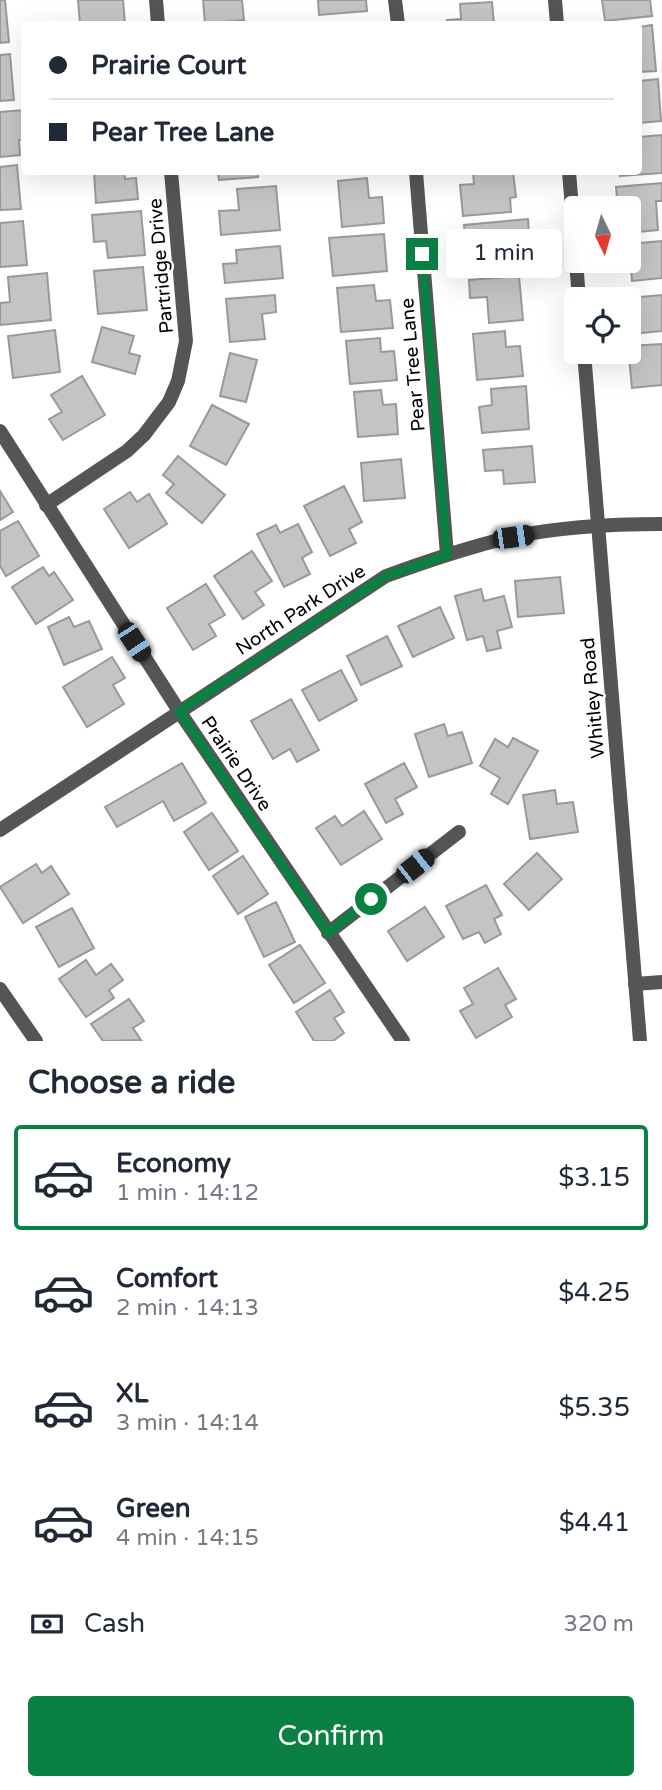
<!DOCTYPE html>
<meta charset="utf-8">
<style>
body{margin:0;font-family:"Varela Round",sans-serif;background:#f6f6f7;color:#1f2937;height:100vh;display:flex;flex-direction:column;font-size:26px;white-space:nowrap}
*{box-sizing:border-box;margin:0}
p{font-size:23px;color:#747a83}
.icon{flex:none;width:38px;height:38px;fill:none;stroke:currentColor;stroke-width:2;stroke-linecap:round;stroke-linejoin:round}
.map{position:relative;height:1041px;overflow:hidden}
.details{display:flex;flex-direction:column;background:#fff;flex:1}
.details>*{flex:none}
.top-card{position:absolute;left:21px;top:21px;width:621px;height:154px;border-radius:7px;box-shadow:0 7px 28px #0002;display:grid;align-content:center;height:154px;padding:0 28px;background:#fff}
.needle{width:46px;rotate:175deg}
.buttons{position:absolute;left:564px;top:196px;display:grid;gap:14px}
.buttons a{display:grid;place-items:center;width:77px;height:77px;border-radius:7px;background:#fff;box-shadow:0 7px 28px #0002;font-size:35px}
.end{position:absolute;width:32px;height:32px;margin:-16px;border:9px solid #0b8043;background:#fff;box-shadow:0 0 0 4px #fff}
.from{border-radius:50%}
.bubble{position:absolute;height:49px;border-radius:7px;background:#fff;box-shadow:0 7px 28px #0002;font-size:23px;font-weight:600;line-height:49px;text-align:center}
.car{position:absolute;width:21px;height:42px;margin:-21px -10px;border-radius:9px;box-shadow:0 0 5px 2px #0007;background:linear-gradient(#222 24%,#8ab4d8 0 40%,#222 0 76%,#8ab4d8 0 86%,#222 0)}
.top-card b{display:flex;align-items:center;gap:24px;height:66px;font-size:26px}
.top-card b+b{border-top:2px solid #e0e1e3}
.top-card i{width:18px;height:18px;background:#1f2937}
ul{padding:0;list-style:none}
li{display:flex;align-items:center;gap:21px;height:105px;margin:0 14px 10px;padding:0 14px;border:4px solid transparent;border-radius:7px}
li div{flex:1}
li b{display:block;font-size:26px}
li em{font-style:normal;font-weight:600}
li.current{border-color:#0b8043}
li>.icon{width:63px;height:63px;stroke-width:1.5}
h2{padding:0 28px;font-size:32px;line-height:84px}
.pay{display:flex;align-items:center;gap:18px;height:77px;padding:0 28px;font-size:26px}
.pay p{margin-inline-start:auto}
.cta{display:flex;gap:14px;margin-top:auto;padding:14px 28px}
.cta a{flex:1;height:80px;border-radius:7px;background:#0b8043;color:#fff;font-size:28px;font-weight:600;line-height:80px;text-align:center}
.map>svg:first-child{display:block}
</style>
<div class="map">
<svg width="662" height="1041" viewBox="0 0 662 1041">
<rect width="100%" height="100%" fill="#fff"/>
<g fill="#c4c4c4" stroke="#999" stroke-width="2">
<polygon points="0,0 5,0 9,42 0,43"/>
<polygon points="78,0 123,0 125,24 80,24"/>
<polygon points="203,0 242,0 244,20 205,24"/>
<polygon points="318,0 366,0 367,11 319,15"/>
<polygon points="602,0 650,0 652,16 605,21"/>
<polygon points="492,2 494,24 447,24 447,20 461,19 460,4"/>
<polygon points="652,25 656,71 639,72 639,27"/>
<polygon points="10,54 14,100 0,101 0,55"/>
<polygon points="658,79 661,121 639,123 639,81"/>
<polygon points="24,110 24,139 19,140 20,155 0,157 0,112"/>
<polygon points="662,135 662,173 620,176 620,172 639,172 639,137"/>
<polygon points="17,165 21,209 0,210 0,167"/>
<polygon points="94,172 124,172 125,179 136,178 138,199 96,203"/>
<polygon points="218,172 258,172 258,177 219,180"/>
<polygon points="473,172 513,172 516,197 510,198 511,212 463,216 460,185 474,184"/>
<polygon points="367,178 369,198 382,197 384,223 342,227 338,181"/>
<polygon points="662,183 662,201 656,201 658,230 628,233 628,208 618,208 616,187"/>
<polygon points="276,186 280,230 221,235 219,211 239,210 237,189"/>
<polygon points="141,211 145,255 108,258 106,241 94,242 92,215"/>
<polygon points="528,219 530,250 516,251 517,265 484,268 482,252 466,254 464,225"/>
<polygon points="23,221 27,265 0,267 0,223"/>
<polygon points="384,234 387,271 333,276 329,238"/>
<polygon points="662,241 662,278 632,281 629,244"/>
<polygon points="280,246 283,278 225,283 223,264 237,263 236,250"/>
<polygon points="143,267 147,310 98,314 94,271"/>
<polygon points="47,273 51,320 0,325 0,303 10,302 8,277"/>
<polygon points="519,276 523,320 489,323 487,297 470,298 469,280"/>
<polygon points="374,285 376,301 390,300 393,328 341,332 337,288"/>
<polygon points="275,295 276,312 262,314 265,339 230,342 226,299"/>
<polygon points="662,295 662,331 632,334 629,298"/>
<polygon points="102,327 134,336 129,353 140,356 135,374 92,362"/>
<polygon points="55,330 60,372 13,378 8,336"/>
<polygon points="505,331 506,347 520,346 523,376 477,380 473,334"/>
<polygon points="380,338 381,352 394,351 397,380 350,384 346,341"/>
<polygon points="662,344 662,385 632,388 628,346"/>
<polygon points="230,353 257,360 246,402 220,396"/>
<polygon points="82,376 105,415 63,440 49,419 62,412 51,395"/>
<polygon points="526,386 529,429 482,433 479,407 492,405 491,389"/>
<polygon points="381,390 383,405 396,404 398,434 358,437 354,392"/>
<polygon points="212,405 249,424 226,465 190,446"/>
<polygon points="532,446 535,482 504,484 503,470 485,471 483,450"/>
<polygon points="178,456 225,495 202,523 166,493 174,484 163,475"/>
<polygon points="401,459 405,498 364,501 361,463"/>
<polygon points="344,486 362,522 349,529 356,543 330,556 304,506"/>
<polygon points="0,491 13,512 0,520"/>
<polygon points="130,492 137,502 149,494 167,524 129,548 104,509"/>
<polygon points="18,521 39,556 6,576 0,566 0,531"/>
<polygon points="298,524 312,552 302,558 310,574 284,587 257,534 276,525 280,533"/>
<polygon points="252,551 272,581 255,592 264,605 243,619 214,576"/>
<polygon points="43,567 49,576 54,572 73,600 36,624 12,587"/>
<polygon points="560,577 564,613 518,617 515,581"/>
<polygon points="206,584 225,615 209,624 216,636 193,650 167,608"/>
<polygon points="481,589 484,601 504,596 512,627 497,631 501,648 487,651 483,636 467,640 455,596"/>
<polygon points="440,607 454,638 413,657 398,626"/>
<polygon points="69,617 74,627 89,621 102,649 64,665 48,627"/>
<polygon points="387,636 402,666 361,685 347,656"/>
<polygon points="112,657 125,678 113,685 124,704 87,727 63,687"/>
<polygon points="341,670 357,700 319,721 302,690"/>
<polygon points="291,699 319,750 297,762 290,749 273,759 251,721"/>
<polygon points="444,724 448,736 462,732 472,763 429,777 415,734"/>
<polygon points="513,738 538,751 508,804 491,794 500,778 480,766 495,739 508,747"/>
<polygon points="182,763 206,803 174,821 163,801 117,827 105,807"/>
<polygon points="404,763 417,787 395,799 403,814 386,823 365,784"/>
<polygon points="555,790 557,804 573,802 578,832 530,839 523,795"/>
<polygon points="364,811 382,839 341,865 316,828 335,816 342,826"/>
<polygon points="212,813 238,851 209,870 184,832"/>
<polygon points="537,853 562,879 529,910 504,884"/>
<polygon points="243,856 268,894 238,914 213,876"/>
<polygon points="36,864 42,873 51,866 69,894 23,923 0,887"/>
<polygon points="486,885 502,915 494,919 501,934 485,943 479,932 463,939 446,906"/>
<polygon points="276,902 295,942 264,957 245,917"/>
<polygon points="425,907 444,937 407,961 388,931"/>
<polygon points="72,908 94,948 59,967 36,927"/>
<polygon points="300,945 325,983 294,1003 269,965"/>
<polygon points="86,960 96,975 111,964 123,980 109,990 114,998 86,1017 59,979"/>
<polygon points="498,968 516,999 505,1005 512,1017 476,1038 460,1011 473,1004 464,988"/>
<polygon points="330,990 344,1012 334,1018 344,1033 333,1041 314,1041 296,1012"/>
<polygon points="129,999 144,1021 133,1028 141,1040 103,1041 91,1024"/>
</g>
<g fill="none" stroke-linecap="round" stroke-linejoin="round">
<g stroke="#555" stroke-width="14">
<polyline points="156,0 158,24"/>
<polyline points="395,0 398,24"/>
<polyline points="416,172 447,555"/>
<polyline points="0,431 179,711 403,1041"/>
<polyline points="46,505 127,451 144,435 169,402 178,381 186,341 171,172"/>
<polyline points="328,933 459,832"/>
<polyline points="635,984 662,982"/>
<polyline points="0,989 36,1041"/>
</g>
<g stroke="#555" stroke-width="14">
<polyline points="555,0 557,24"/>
<polyline points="569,172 576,256"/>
<polyline points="576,261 579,299"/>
<polyline points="584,352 640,1041"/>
<path d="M 0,830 L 386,576 C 427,561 468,547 511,537 C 559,527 613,524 662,524"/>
</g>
</g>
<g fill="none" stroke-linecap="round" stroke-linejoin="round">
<polyline stroke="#0b8043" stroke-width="9" points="371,899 328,933 179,711 386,576 447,555 422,254"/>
</g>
<g text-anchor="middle" stroke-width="5" stroke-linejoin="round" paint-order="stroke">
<g font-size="19" fill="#000" stroke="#fff">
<text transform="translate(160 266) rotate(-95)" y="7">Partridge Drive</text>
<text transform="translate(412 365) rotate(-95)" y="7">Pear Tree Lane</text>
<text transform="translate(300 609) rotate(-33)" y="7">North Park Drive</text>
<text transform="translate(592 698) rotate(-95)" y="7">Whitley Road</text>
<text transform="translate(237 763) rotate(56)" y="7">Prairie Drive</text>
</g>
</g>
</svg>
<div class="buttons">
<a><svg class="needle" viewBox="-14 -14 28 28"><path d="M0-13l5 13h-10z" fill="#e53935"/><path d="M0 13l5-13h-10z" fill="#747a83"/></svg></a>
<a><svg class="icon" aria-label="locate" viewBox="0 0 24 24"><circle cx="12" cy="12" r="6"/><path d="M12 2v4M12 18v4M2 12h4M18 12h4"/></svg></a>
</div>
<i class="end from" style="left:371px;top:899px"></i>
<i class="end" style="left:422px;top:254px"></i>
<div class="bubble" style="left:446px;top:229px;width:116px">1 min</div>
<i class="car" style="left:513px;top:537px;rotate:82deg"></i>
<i class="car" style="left:134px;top:642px;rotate:147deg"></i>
<i class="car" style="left:415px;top:866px;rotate:52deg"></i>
<div class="top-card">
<b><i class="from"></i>Prairie Court</b>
<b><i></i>Pear Tree Lane</b>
</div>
</div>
<section class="details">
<h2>Choose a ride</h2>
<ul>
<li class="current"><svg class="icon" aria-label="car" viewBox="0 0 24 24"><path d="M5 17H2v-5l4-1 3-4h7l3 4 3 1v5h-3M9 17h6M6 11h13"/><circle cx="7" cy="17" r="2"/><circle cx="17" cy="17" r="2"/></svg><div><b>Economy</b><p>1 min · 14:12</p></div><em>$3.15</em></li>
<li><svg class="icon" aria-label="car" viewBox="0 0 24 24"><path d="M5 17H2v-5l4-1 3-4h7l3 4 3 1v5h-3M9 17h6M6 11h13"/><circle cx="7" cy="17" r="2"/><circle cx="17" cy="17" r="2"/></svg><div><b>Comfort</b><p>2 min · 14:13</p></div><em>$4.25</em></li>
<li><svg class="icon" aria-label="car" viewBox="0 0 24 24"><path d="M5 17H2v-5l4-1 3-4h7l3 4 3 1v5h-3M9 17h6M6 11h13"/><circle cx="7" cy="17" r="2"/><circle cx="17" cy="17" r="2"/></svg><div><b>XL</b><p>3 min · 14:14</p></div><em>$5.35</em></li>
<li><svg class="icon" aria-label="car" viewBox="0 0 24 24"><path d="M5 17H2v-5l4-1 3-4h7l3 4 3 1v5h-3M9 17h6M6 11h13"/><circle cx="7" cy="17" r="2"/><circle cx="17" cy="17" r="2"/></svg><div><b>Green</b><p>4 min · 14:15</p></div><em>$4.41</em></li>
</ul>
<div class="pay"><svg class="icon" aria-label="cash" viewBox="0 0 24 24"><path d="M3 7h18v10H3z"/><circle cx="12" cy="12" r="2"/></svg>Cash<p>320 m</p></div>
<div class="cta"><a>Confirm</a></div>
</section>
